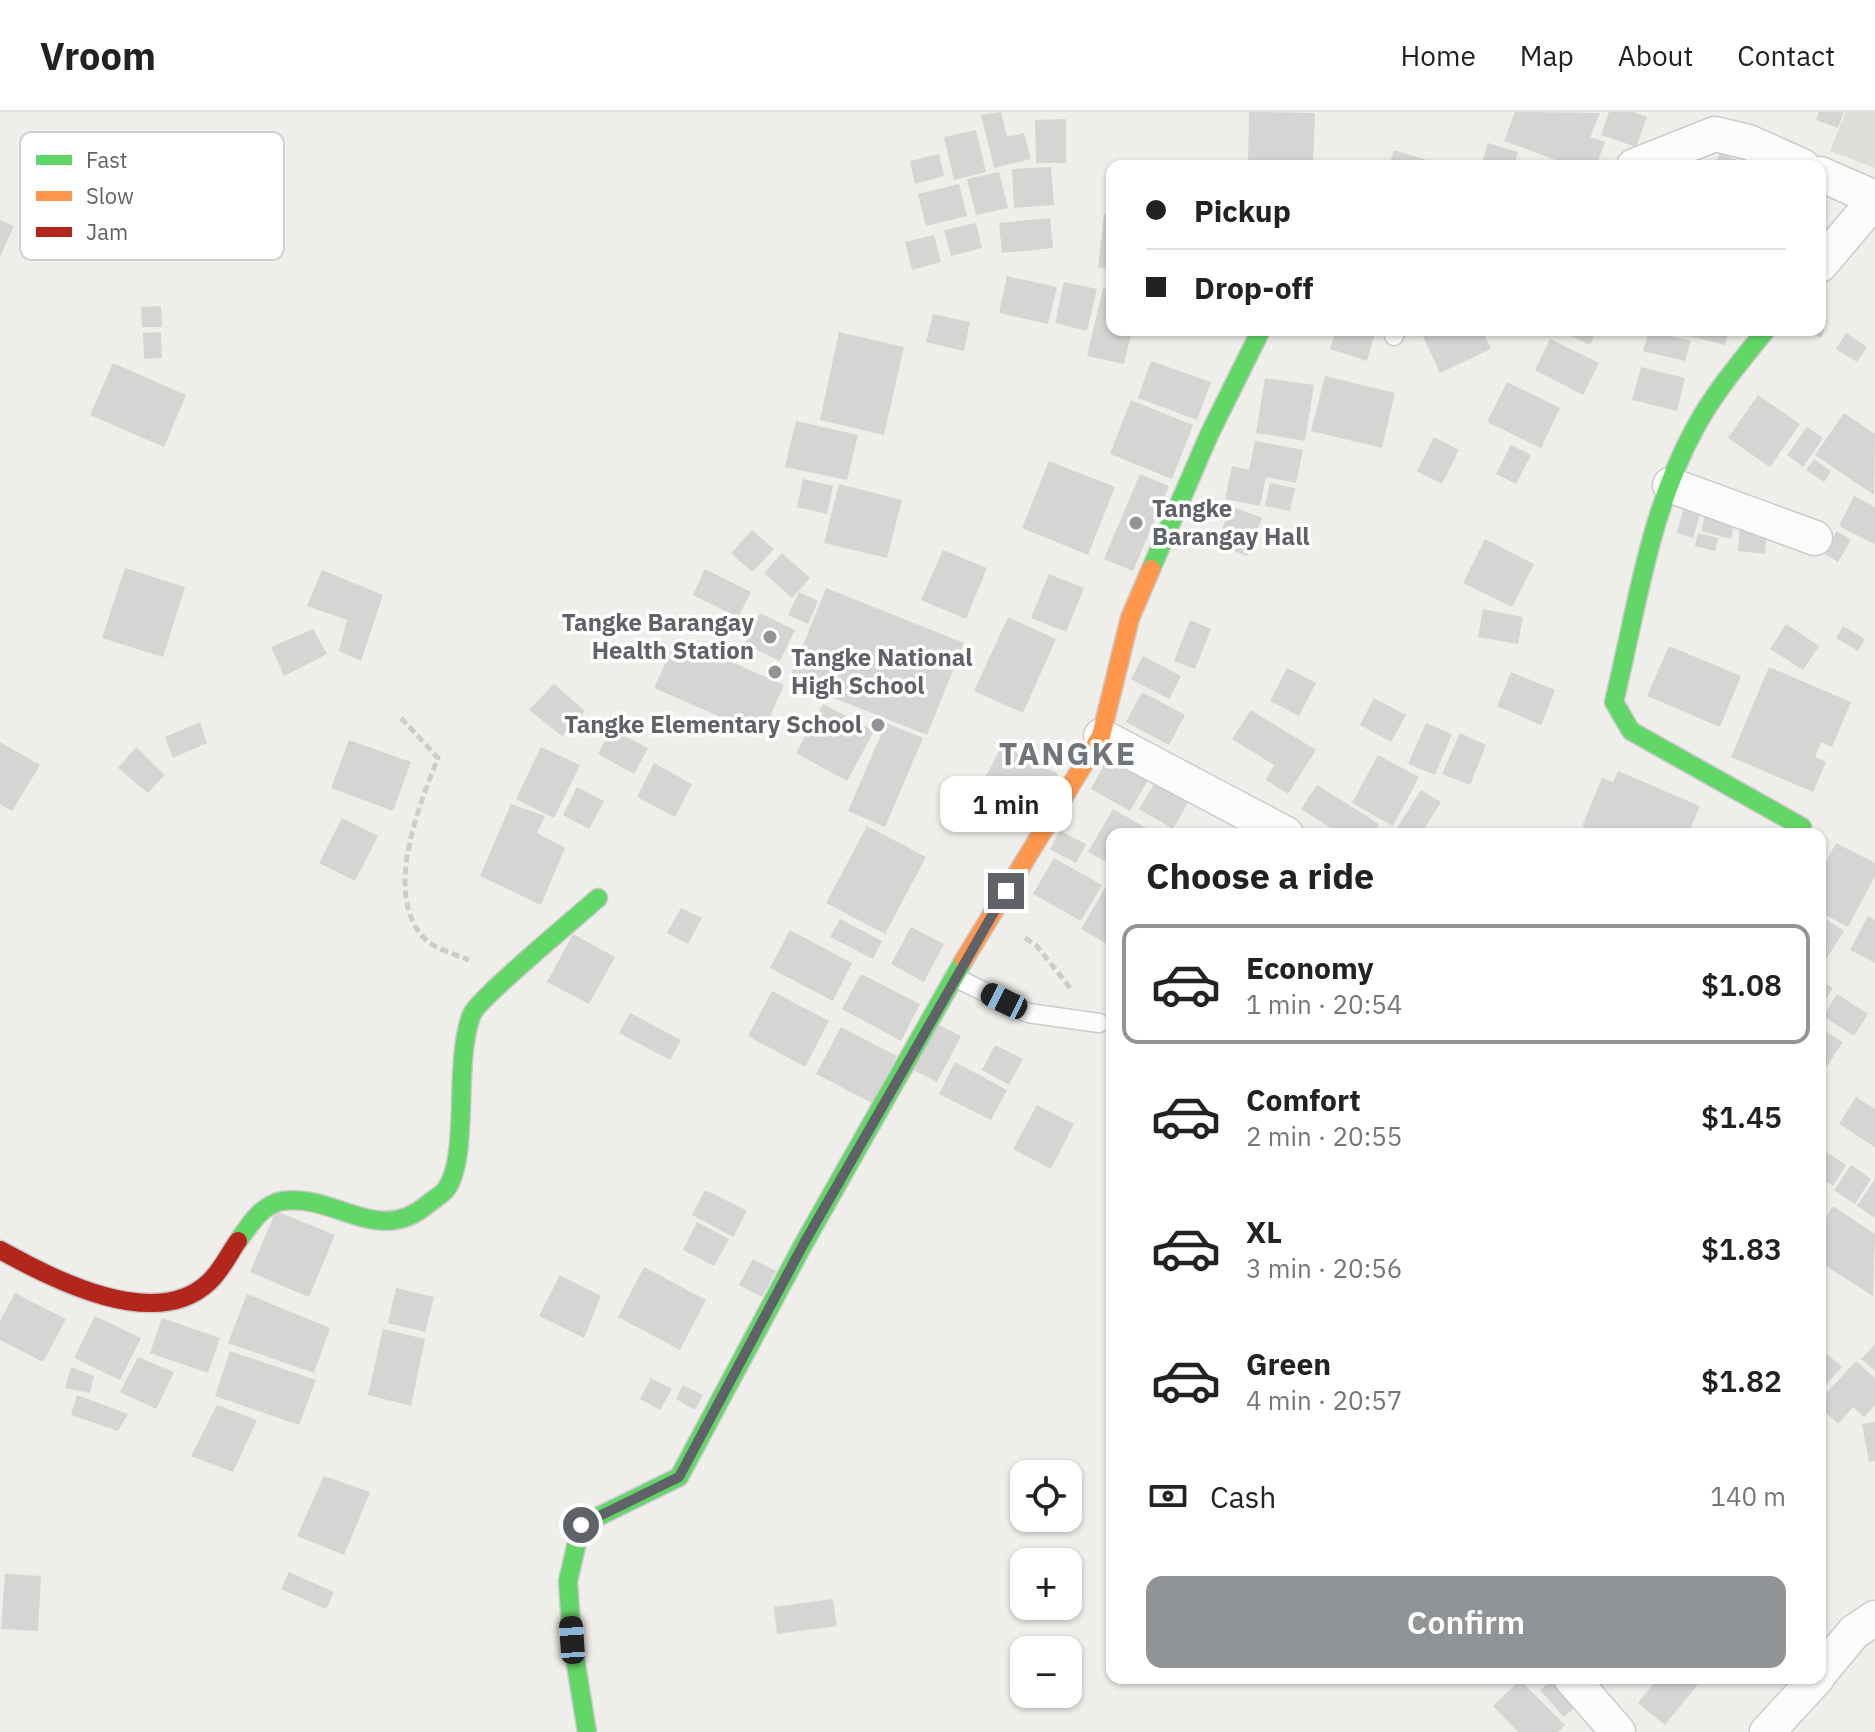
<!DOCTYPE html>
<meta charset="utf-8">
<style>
body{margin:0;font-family:"IBM Plex Sans",sans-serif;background:#f6f6f6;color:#222;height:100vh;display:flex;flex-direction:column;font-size:30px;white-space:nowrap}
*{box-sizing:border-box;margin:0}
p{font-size:26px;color:#767676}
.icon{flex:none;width:44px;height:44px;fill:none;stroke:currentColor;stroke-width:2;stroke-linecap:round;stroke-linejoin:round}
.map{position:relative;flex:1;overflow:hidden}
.side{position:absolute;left:1106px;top:716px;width:720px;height:856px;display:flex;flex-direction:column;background:#fff;border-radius:16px;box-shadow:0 2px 6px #0004}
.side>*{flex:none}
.guide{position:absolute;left:1106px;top:48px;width:720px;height:176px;border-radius:16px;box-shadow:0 2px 6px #0004;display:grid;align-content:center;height:176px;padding:0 40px;background:#fff}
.buttons{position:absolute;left:1010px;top:1348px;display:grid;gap:16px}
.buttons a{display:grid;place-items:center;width:72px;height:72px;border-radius:16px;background:#fff;box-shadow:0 2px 6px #0004;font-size:40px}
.end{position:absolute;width:36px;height:36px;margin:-18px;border:10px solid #5f6368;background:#fff;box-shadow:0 0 0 4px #fff}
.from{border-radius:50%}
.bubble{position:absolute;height:56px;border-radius:16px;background:#fff;box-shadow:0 2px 6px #0004;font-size:26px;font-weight:600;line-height:56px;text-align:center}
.car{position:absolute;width:24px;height:48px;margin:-24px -12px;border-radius:10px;box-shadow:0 0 6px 2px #0007;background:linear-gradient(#222 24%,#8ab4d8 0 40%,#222 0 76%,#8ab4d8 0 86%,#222 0)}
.guide b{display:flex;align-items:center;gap:28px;height:76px;font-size:30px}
.guide b+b{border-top:2px solid #e0e0e0}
.guide i{width:20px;height:20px;background:#222}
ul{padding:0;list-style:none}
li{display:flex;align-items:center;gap:24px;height:120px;margin:0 16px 12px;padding:0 24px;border:4px solid transparent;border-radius:16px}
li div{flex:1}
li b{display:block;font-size:30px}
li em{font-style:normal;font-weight:600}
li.on{border-color:#919496}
li>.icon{width:72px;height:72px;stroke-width:1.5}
h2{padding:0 40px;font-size:36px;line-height:96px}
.pay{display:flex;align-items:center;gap:20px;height:88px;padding:0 40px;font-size:30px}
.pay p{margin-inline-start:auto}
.button{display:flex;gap:16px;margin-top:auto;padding:16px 40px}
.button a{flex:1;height:92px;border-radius:16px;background:#919496;color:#fff;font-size:32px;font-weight:600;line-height:92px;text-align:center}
header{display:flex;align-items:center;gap:48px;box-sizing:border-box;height:112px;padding:0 40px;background:#fff;border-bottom:2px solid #e0e0e0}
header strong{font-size:38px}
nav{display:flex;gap:44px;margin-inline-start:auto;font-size:28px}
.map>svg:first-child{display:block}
</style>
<header>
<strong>Vroom</strong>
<nav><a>Home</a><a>Map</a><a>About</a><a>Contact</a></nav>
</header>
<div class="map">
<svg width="1875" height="1620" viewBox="0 0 1875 1620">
<rect width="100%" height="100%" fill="#efeeea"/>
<polygon fill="#dfddda" points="1846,0 1875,0 1875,56 1830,39"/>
<g fill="#d6d5d3">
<polygon points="1001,0 1007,25 1024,21 1031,47 994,56 981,3"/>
<polygon points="1249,0 1315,1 1313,54 1248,54"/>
<polygon points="1515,0 1600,1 1590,25 1605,30 1596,54 1572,54 1504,29"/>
<polygon points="1609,0 1633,0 1647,5 1636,35 1601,23"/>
<polygon points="1819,0 1844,0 1838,16 1816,8"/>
<polygon points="1066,7 1066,51 1036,51 1035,8"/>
<polygon points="976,18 986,60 954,68 944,25"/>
<polygon points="1488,31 1518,40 1514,54 1481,54"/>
<polygon points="1394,38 1427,48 1425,54 1389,54"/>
<polygon points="1720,41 1750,54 1714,54"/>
<polygon points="939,42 944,64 915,72 910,49"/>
<polygon points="1051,55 1054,93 1014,96 1012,57"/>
<polygon points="999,60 1008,96 976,103 967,67"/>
<polygon points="959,72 967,104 926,114 918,82"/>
<polygon points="1104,102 1112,103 1112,157 1098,156"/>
<polygon points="1050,106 1053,136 1002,141 999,111"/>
<polygon points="0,108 14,114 0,145"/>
<polygon points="976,111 982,136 951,144 944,118"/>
<polygon points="934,123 941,150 912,158 905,130"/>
<polygon points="1007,164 1057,175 1048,212 999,201"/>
<polygon points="1064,170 1097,177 1087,219 1055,211"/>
<polygon points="1103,176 1112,179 1112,218 1132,218 1124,252 1087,244"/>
<polygon points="161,194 162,215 142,215 141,195"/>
<polygon points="933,202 970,210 964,239 926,230"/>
<polygon points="1820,204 1828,208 1821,226 1802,218 1820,218"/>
<polygon points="1336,218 1376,218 1367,249 1330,237"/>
<polygon points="1425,218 1482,218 1491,237 1440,261 1421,220"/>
<polygon points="1559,218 1597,218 1590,233"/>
<polygon points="1687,218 1729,218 1725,233 1686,223"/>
<polygon points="1649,219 1691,229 1685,249 1643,239"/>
<polygon points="161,220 162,246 144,247 143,221"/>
<polygon points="839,220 904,235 884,323 820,308"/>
<polygon points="1846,221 1867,235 1857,250 1836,237"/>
<polygon points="1550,227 1599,251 1583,283 1535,258"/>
<polygon points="1151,249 1211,270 1197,308 1138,286"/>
<polygon points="113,251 186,283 164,335 90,303"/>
<polygon points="1641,255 1685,266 1677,299 1632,288"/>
<polygon points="1325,264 1395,281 1382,336 1311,319"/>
<polygon points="1265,266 1314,273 1305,329 1256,321"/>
<polygon points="1507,270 1560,296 1541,336 1487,310"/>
<polygon points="1758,283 1800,312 1770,355 1728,326"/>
<polygon points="1131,288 1193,313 1172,367 1110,342"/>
<polygon points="1844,301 1875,322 1874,383 1815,343"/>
<polygon points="796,309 858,323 847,368 785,355"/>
<polygon points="1807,315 1823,326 1803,355 1787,343"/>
<polygon points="1434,325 1459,338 1442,372 1417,359"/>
<polygon points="1255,329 1303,338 1296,371 1266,365 1260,394 1225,387 1232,354 1249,358"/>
<polygon points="1511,333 1531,343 1516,372 1496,362"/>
<polygon points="1814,347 1831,359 1824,370 1806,358"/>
<polygon points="1049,349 1115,375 1088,443 1022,416"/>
<polygon points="1140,362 1169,374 1133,459 1104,447"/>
<polygon points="803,367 833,374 827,402 797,395"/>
<polygon points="1270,371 1295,376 1290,399 1265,394"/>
<polygon points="839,372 902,388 887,446 824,431"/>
<polygon points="1854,384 1875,395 1875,432 1839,414"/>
<polygon points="1231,394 1262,406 1247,444 1216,432"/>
<polygon points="1684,394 1701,399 1693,426 1677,421"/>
<polygon points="1705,404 1734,412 1731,427 1701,419"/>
<polygon points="1740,414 1767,417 1765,442 1738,439"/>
<polygon points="752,418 774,437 752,460 731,441"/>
<polygon points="1837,419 1851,428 1838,450 1823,441"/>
<polygon points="1698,421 1718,426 1715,439 1695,434"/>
<polygon points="1485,427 1534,452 1512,495 1463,471"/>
<polygon points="943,438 987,456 966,507 921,488"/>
<polygon points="782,441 810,466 792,486 764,461"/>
<polygon points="125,456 185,475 163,545 102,526"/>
<polygon points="705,457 751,480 738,505 693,483"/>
<polygon points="322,458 383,483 361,549 339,539 347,508 307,494"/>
<polygon points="1049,462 1084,476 1066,520 1031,506"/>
<polygon points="826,476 964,531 927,623 789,568"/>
<polygon points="799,480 818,489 808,512 788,503"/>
<polygon points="1483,497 1523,505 1518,532 1478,525"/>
<polygon points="760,501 795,518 780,549 745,532"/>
<polygon points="1008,505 1056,527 1023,601 974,579"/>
<polygon points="1190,508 1211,517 1195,557 1174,549"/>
<polygon points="1786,512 1819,534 1803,558 1770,537"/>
<polygon points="1843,514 1865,527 1858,539 1836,526"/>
<polygon points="313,517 327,542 284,564 271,535"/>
<polygon points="677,526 784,573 762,623 654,576"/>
<polygon points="1669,534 1741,564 1720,615 1647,584"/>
<polygon points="1143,544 1181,564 1169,587 1131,567"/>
<polygon points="1769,555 1851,590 1832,635 1821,630 1815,645 1826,650 1813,680 1731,645"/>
<polygon points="1287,556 1316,571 1299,604 1270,589"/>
<polygon points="1511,560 1555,578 1541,613 1497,594"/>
<polygon points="554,572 585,599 562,624 529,598"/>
<polygon points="1142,580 1185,603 1169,633 1126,610"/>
<polygon points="1374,586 1406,603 1391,630 1360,613"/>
<polygon points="823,592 874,619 847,669 796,641"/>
<polygon points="1251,598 1316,638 1288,682 1266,668 1274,653 1232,627"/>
<polygon points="200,610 207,631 173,646 165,625"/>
<polygon points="886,611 923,626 885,715 848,699"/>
<polygon points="1426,611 1452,622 1435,663 1408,652"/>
<polygon points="611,617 648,636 634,662 598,642"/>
<polygon points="1460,621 1486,633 1470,673 1442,662"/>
<polygon points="349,628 411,650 393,699 331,676"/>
<polygon points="0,630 40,653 12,699 0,692"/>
<polygon points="1002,633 1058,662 1039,698 984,668"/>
<polygon points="136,635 165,663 148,681 118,656"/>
<polygon points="541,635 580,653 554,706 516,687"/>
<polygon points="1112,638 1152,661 1130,699 1091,677"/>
<polygon points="1378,643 1419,665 1393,714 1352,691"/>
<polygon points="654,651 692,672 675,705 637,685"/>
<polygon points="1618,659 1700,694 1688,722 1600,722 1582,714 1602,666 1613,670"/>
<polygon points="1160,662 1193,682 1173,717 1139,697"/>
<polygon points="1317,673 1379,712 1373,722 1340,722 1301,697"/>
<polygon points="577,675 604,689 589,717 563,703"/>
<polygon points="1421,678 1441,690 1421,722 1393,722"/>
<polygon points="511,692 545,704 537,721 565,736 541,793 480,764"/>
<polygon points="1113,697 1157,722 1112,722 1112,753 1088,740"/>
<polygon points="342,706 378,724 355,769 319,751"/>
<polygon points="867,714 926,745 885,822 826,791"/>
<polygon points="1060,719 1086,732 1076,751 1050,737"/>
<polygon points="1836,731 1875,751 1875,764 1848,815 1820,800 1820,761"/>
<polygon points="1054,746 1102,773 1081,809 1033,782"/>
<polygon points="1105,776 1112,780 1112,835 1081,817"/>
<polygon points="681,796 702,806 688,832 667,821"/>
<polygon points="1820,803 1844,819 1820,857"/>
<polygon points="1868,804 1875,808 1875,851 1850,838"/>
<polygon points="840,807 882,829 873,847 830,825"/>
<polygon points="911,815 944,832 924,870 891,852"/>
<polygon points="790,818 852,851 833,889 770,856"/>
<polygon points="573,822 615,845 589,892 547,870"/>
<polygon points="861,862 920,892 901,929 842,897"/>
<polygon points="1820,868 1833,876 1820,895"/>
<polygon points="772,879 829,909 805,955 748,924"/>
<polygon points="1837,882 1868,902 1854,924 1823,904"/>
<polygon points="630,901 681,928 670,948 619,921"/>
<polygon points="935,911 961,924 937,970 911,957"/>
<polygon points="841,915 897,944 872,991 816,962"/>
<polygon points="1823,918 1843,930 1827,954 1820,950"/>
<polygon points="995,933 1023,947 1009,973 982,958"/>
<polygon points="955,950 1007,978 991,1008 939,982"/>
<polygon points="1856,985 1875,997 1875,1035 1839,1012"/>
<polygon points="1037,993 1074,1012 1051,1057 1013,1037"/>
<polygon points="1820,1036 1846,1053 1833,1074 1820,1066"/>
<polygon points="1851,1053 1871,1067 1855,1092 1834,1078"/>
<polygon points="1875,1067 1875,1106 1857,1094"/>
<polygon points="705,1078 747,1099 733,1125 692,1103"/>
<polygon points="1833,1094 1875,1122 1873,1184 1820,1150 1820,1114"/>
<polygon points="276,1099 335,1123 309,1185 250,1160"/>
<polygon points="697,1110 729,1127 714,1154 683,1138"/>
<polygon points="753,1147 776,1159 762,1185 739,1173"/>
<polygon points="644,1155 706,1188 680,1238 618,1205"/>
<polygon points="560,1163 601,1184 584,1226 539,1204"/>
<polygon points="396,1176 434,1185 425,1220 388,1211"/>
<polygon points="15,1181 66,1207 43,1250 0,1228 0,1209"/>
<polygon points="247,1182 330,1216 314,1261 228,1231"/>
<polygon points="95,1204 141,1226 120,1268 74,1246"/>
<polygon points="162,1206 220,1226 208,1261 150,1241"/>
<polygon points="383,1217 425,1227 411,1294 368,1283"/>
<polygon points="1875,1232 1875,1259 1861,1247"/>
<polygon points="1820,1236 1842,1255 1820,1279"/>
<polygon points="230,1239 316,1268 299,1313 215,1284"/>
<polygon points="138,1245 174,1260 156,1297 120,1280"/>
<polygon points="1856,1249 1875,1266 1875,1293 1864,1305 1853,1295 1838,1312 1820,1295 1820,1288"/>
<polygon points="71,1255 94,1264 90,1281 65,1276"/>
<polygon points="651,1266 672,1277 660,1298 640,1287"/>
<polygon points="683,1273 703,1283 695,1298 676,1287"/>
<polygon points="77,1283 128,1302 118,1319 71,1303"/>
<polygon points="217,1293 257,1308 233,1360 191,1344"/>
<polygon points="1875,1310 1875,1349 1869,1350 1862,1312"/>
<polygon points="324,1364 370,1380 344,1443 297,1424"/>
<polygon points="289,1460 334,1480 326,1497 281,1477"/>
<polygon points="5,1462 41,1464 38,1519 1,1517"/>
<polygon points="833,1487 837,1514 777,1522 774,1495"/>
<polygon points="1554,1566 1567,1566 1585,1586 1564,1605 1540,1578"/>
<polygon points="1658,1566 1703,1566 1665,1613 1638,1591"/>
<polygon points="1520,1568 1565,1613 1558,1620 1518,1620 1493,1594"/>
</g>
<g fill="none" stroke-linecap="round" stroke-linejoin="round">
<defs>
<g id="lane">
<polyline points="1394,224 1396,218"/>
<polyline points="954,865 1028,901 1099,911"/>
</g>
<g id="street">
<polyline points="1634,54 1715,22 1748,30 1802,54"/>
<polyline points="1820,62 1875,86"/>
<polyline points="1820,153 1875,88"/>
<polyline points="1670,373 1815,426"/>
<polyline points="1101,624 1286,722"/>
<polyline points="1820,1561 1854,1520 1875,1506"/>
<polyline points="1571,1566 1618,1620"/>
<polyline points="1767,1620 1817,1566"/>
</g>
<g id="fast">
<path d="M 1766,218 C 1740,250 1713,282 1694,318 C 1649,401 1636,500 1614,590 L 1631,619 L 1802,715"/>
<polyline points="1151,457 1209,323 1261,218"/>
<path d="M 238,1129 C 250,1113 261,1093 282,1089 C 335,1081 378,1135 428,1092 C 433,1088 443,1082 447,1076 C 470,1041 453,949 472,902 C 479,886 578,804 598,786"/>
<polyline points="587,1620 572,1528 568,1469 581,1413 679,1365 803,1133 964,848"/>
</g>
<polyline id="slow" points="964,848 1101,624 1130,506 1151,457"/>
<path id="jam" d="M 0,1138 C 53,1167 155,1221 209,1170 C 221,1159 229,1142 238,1129"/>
</defs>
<use href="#lane" stroke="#cbcccc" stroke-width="21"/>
<use href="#street" stroke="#cbcccc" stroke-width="37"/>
<use href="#fast" stroke="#cacacb" stroke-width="21"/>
<use href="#slow" stroke="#cacacb" stroke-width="21"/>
<use href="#jam" stroke="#cacacb" stroke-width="21"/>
<g stroke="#cacfcc" stroke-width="5" stroke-dasharray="8 4" stroke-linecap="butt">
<path d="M 401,606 L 438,646 C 419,694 382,783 425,827 C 435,837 457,843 469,848"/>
<polyline points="1025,826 1036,833 1071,877"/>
</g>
<use href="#lane" stroke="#fdfcfc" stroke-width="18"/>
<use href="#street" stroke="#fdfcfc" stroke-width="34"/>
<use href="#fast" stroke="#63d668" stroke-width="18"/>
<use href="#slow" stroke="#ff974d" stroke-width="18"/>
<use href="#jam" stroke="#b3261e" stroke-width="18"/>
</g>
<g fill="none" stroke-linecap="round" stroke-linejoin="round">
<polyline stroke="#5f6368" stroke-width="10" points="581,1413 679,1365 803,1133 1006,779"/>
</g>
<g fill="#919496" stroke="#fff" stroke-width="3">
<circle cx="1136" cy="411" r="8"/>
<circle cx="770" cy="525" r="8"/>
<circle cx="775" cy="560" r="8"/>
<circle cx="878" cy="613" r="8"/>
</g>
<g text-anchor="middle" stroke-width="7" stroke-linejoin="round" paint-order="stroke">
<g font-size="24" font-weight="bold" fill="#5f6368" stroke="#fff" text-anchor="start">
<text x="1152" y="405">Tangke<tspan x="1152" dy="28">Barangay Hall</tspan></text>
<text x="754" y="519" text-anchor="end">Tangke Barangay<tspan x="754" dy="28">Health Station</tspan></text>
<text x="791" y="554">Tangke National<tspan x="791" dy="28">High School</tspan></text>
<text x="862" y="621" text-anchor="end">Tangke Elementary School</text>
</g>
<g font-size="32" font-weight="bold" letter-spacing="2" fill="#70757a" stroke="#fff">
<text x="1068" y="653">TANGKE</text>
</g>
</g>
<rect x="20" y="20" width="264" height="128" rx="12" fill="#fff" stroke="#cfd0d2" stroke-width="2"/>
<rect x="36" y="43" width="36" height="10" fill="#63d668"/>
<rect x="36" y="79" width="36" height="10" fill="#ff974d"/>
<rect x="36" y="115" width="36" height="10" fill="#b3261e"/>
<g font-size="22" fill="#5f6368">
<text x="86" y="56">Fast</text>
<text x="86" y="92">Slow</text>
<text x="86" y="128">Jam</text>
</g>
</svg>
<div class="buttons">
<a><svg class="icon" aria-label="locate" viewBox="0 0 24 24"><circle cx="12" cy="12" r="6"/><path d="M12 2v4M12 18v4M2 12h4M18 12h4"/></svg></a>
<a>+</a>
<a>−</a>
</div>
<i class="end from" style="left:581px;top:1413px"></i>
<i class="end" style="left:1006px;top:779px"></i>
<div class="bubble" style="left:940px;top:664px;width:132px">1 min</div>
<i class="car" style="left:1004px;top:889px;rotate:296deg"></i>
<i class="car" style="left:572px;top:1528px;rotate:356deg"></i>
<div class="guide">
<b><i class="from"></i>Pickup</b>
<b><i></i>Drop-off</b>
</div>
<section class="side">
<h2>Choose a ride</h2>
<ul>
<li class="on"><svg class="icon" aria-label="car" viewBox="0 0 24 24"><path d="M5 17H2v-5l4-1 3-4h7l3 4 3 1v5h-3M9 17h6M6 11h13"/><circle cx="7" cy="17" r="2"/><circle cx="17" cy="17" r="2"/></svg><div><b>Economy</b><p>1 min · 20:54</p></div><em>$1.08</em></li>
<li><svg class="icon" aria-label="car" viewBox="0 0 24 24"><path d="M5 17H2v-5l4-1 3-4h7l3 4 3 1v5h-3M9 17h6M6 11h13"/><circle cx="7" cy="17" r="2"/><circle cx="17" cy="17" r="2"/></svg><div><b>Comfort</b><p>2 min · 20:55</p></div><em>$1.45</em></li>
<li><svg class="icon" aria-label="car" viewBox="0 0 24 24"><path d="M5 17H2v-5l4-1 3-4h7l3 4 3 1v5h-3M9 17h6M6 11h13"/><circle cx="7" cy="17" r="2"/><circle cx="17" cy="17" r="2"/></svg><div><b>XL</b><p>3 min · 20:56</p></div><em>$1.83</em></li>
<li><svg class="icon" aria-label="car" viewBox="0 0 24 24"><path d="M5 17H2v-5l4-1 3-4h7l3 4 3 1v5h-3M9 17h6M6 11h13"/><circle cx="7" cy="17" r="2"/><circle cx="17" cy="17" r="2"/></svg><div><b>Green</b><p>4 min · 20:57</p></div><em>$1.82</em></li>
</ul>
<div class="pay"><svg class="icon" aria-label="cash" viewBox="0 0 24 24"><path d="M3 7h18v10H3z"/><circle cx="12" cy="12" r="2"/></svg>Cash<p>140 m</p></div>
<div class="button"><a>Confirm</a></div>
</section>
</div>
